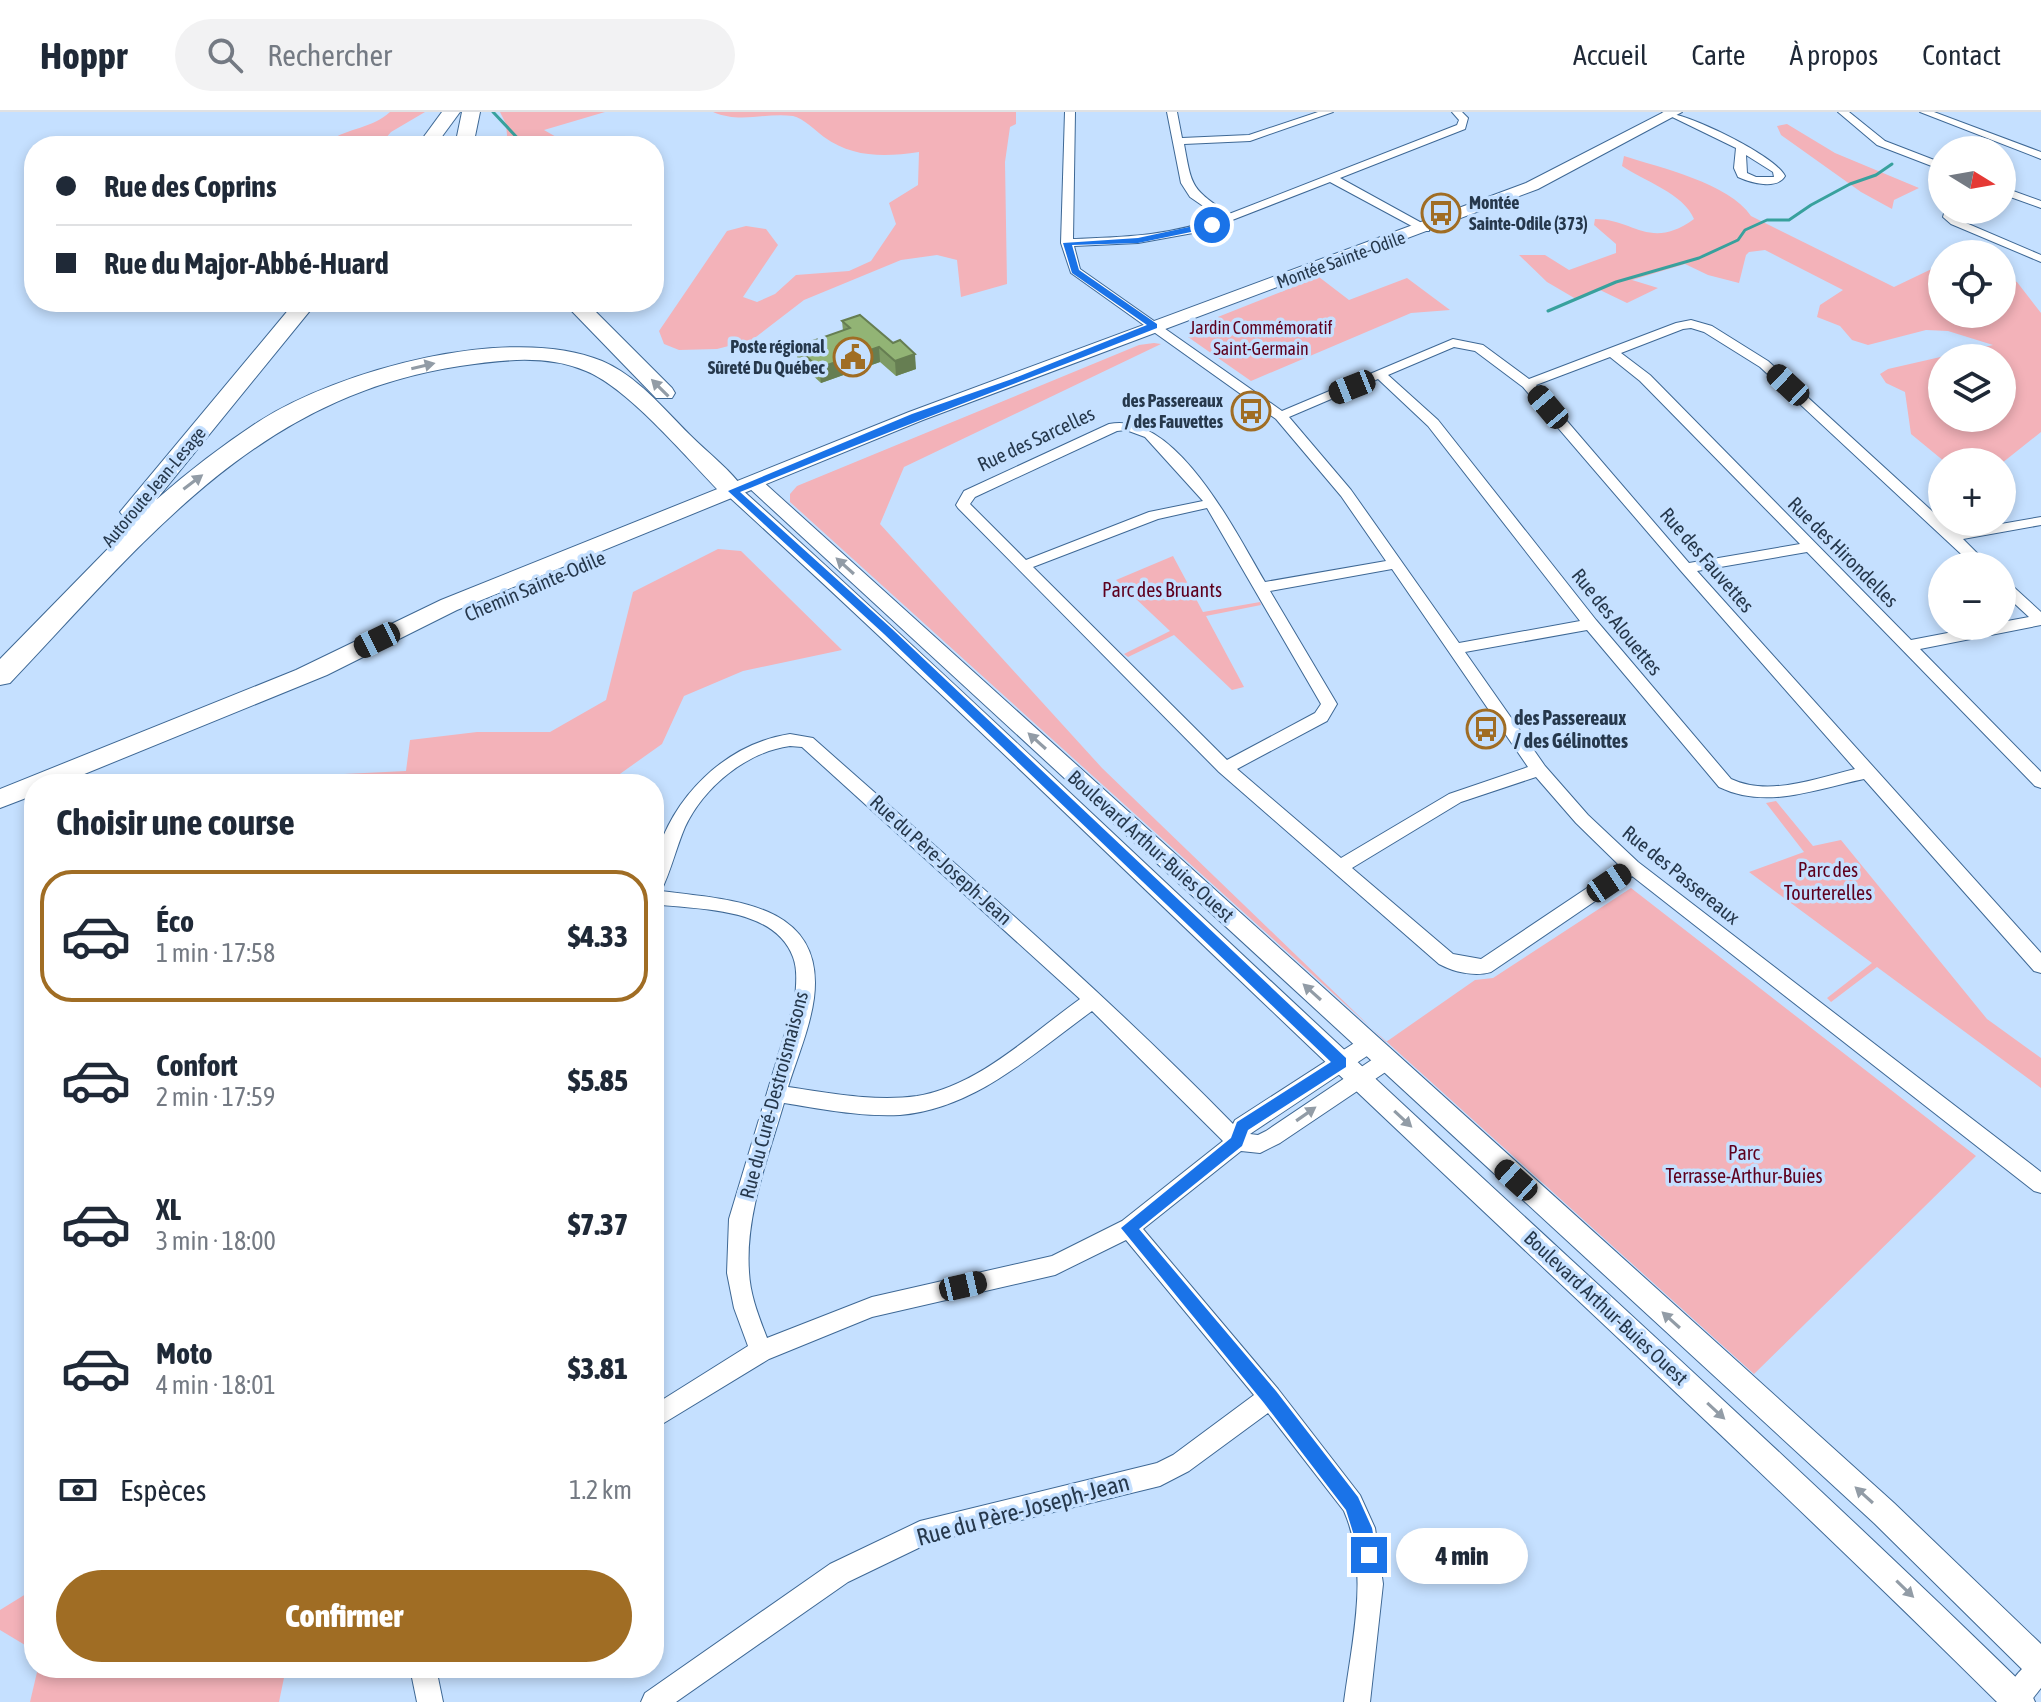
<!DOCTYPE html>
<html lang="fr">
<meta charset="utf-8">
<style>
body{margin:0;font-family:"Asap Condensed",sans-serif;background:#f2f2f3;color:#1f2937;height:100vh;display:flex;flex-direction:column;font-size:30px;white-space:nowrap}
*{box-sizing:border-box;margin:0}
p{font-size:26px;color:#747a83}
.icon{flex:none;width:44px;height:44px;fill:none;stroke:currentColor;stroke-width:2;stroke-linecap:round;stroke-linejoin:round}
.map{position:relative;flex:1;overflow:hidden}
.side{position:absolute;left:24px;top:662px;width:640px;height:904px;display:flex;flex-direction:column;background:#fff;border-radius:32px;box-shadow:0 4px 12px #0003}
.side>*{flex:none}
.banner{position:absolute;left:24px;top:24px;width:640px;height:176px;border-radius:32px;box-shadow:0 4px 12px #0003;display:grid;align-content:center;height:176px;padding:0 32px;background:#fff}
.needle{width:52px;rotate:101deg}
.fabs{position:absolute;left:1928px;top:24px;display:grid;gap:16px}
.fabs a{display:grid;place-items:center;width:88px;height:88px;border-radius:50%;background:#fff;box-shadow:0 4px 12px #0003;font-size:40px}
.end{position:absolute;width:36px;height:36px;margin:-18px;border:10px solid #1a73e8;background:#fff;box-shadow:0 0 0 4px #fff}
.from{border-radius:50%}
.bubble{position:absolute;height:56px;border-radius:28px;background:#fff;box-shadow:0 4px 12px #0003;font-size:26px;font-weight:800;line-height:56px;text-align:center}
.car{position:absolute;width:24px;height:48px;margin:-24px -12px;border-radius:10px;box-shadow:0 0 6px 2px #0007;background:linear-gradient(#222 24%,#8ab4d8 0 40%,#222 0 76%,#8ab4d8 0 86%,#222 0)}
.banner b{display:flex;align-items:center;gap:28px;height:76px;font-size:30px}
.banner b+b{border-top:2px solid #e0e1e3}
.banner i{width:20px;height:20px;background:#1f2937}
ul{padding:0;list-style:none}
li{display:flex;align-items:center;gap:24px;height:132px;margin:0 16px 12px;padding:0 16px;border:4px solid transparent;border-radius:32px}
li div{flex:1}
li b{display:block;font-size:30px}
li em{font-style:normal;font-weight:800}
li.active{border-color:#a06d24}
li>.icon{width:72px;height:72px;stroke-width:1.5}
h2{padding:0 32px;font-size:36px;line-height:96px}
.pay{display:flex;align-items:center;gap:20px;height:88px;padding:0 32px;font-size:30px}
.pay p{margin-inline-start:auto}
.cta{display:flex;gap:16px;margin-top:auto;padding:16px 32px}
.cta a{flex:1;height:92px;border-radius:48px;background:#a06d24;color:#fff;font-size:32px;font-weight:800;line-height:92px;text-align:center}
header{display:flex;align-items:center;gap:48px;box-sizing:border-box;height:112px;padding:0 40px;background:#fff;border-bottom:2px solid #e0e1e3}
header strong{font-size:38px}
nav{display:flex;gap:44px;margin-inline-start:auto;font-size:28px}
.search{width:560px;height:72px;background:#f2f2f3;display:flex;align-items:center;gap:20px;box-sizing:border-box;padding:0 28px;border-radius:44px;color:#747a83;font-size:30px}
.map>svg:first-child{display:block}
</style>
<header>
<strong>Hoppr</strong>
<div class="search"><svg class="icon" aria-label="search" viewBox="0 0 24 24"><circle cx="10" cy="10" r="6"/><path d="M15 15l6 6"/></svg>Rechercher</div>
<nav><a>Accueil</a><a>Carte</a><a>À propos</a><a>Contact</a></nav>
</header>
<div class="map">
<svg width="2041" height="1590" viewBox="0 0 2041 1590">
<rect width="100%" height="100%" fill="#c5e0ff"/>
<g fill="#f3b2b9" fill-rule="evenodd">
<path d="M 390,0 L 425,0 L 391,20 L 379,34 L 331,34 L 329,29 C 348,16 373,16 390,0 Z"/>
<polygon points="500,0 605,0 544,18 572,34 508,34 506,12"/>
<path d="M 713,0 L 1016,0 L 1016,12 L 1010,15 L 1005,50 L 1007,172 L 961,185 L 957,148 L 937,143 L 901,148 L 804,188 L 752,228 L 717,237 L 679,238 L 664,232 L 659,219 L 727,119 L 746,114 L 766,117 L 778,133 L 743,185 L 757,190 L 775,182 L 796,163 L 849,159 L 871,149 L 896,112 L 889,91 L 918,73 L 919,40 C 885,45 853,46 824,25 C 816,19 803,6 793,4 C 766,0 741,12 713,0 Z"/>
<polygon points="1787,12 1835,41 1919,76 1894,88 1892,97 1861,80 1781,23 1777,14"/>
<path d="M 1624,44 C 1661,56 1729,71 1751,104 L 1894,175 L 1942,152 L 1942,202 L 2002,202 L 2002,163 L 2017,170 L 2041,201 L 2041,320 L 2002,351 L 1945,350 L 1911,322 L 1905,280 L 1886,271 L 1880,262 L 1888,257 L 1993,233 L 1948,219 L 1926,218 L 1868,233 L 1852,228 L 1840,214 L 1817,205 L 1820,193 L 1843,178 L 1765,138 L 1749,140 L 1746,143 L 1739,171 L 1708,163 L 1685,152 L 1632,168 L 1658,176 L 1627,191 L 1600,178 L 1576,187 L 1547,170 L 1519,143 L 1545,143 L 1569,158 L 1616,141 L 1616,132 L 1594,113 L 1595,107 C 1634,107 1650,139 1694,107 C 1683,81 1644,69 1622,54 ZM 1942,246 L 2002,246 L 2002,306 L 1942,306 Z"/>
<polygon points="1319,165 1349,188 1407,166 1450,198 1411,201 1251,269 1188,225 1190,216"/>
<polygon points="1154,231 1161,232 904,355 880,412 1102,656 1386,930 1475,868 1493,866 1631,776 1976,1044 1754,1262 790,390 790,382 797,374 1139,233"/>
<polygon points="718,437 741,439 842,538 743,559 684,584 662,632 617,664 580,664 575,672 332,672 344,662 406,659 410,628 477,620 550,620 606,588 633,480"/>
<polygon points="1173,444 1203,500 1260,490 1261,493 1206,504 1244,575 1232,578 1174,523 1128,545 1124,542 1170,519 1116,468"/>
<polygon points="1776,689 1813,734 1841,728 1987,907 2041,946 2041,976 1877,855 1831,890 1827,886 1872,851 1749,760 1804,740 1766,691"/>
<polygon points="34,1477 34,1545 25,1533 0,1518 0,1498"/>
<polygon points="38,1556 286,1556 279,1590 30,1590"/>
</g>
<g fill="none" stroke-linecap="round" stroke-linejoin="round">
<g stroke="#38a19d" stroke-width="3">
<polyline points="493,0 525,34"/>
<polyline points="1548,199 1616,170 1699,146 1738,128 1745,118 1767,108 1789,108 1811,93 1850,72 1876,63 1892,52"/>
</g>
<defs>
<g id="minor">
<path d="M 1065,0 L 1075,0 L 1073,127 C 1123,125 1172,124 1219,105 L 1190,85 L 1181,71 L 1167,0 L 1177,0 L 1182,26 L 1249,23 L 1318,0 L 1333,0 L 1250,29 L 1184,32 C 1192,76 1191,76 1229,102 L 1457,13 L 1459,8 L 1452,0 L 1462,0 L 1468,6 L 1465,17 L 1340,66 L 1429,115 L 1429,119 L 1421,119 L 1330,70 L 1204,119 L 1138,131 L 1074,134 L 1080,157 L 1282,299 L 1453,227 L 1483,233 L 1529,267 L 1676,211 L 1691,208 L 1712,214 L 1768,249 L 1955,420 L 2041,405 L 2041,413 L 1963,427 L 1990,454 L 1974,454 L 1760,255 L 1704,220 L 1691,216 L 1683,217 L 1621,241 L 1650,263 L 1911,528 L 1984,514 L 2002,514 L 2002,510 L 2029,505 L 2002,480 L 2002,467 L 2007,469 L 2041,500 L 2041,513 L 1920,537 L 2041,660 L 2041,676 L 2035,674 L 1807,440 L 1697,459 L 2041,841 L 2041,861 L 2034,859 L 1864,667 C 1816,677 1766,698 1719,675 L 1587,518 L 1465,540 L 1545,654 L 1588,703 L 1638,750 L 2041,1060 L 2041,1081 L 2034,1079 L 1632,764 L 1491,860 C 1474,865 1454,860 1439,852 L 1219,660 L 958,396 L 956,393 L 964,379 L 1109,312 C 1176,298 1237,423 1265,470 L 1386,449 L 1341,384 L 1276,307 L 1071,161 L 1061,131 ZM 1454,235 L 1475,239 L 1523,275 L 1681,459 L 1855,657 C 1817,666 1769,685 1731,667 L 1596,508 L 1438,308 L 1388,263 ZM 1610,245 L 1640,269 L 1800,432 L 1689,451 L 1536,273 ZM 1378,267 L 1428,314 L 1580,509 L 1459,531 L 1351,378 L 1289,305 ZM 1126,318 L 1145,325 L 1203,389 L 1149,400 L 1026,448 L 970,392 L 975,385 L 1117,319 ZM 1207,396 L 1321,592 L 1315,601 L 1227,648 L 1033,455 L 1158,407 ZM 1392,457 L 1528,655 L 1449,682 L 1341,746 L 1237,657 L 1327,609 L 1337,592 L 1270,479 ZM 1536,665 L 1576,711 L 1620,754 L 1481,847 L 1453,842 L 1352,756 L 1461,690 Z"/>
<path d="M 1662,0 C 1685,0 1775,43 1785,64 C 1777,78 1751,71 1738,65 L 1734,56 L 1736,36 ZM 1746,43 L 1773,60 L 1774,65 L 1756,65 L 1747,61 Z"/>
<polygon points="1838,0 1849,0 1885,29 1942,51 1942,58 1877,33"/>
<polygon points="1920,0 1934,0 2041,40 2041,47"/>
<polygon points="2002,75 2041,89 2041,96 2002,82"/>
<polygon points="1945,98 1957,98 1955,104 1959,108 2041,143 2041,150 1951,112 1943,105"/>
<path d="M 790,622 L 813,626 C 955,752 1100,876 1233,1012 L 1235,1008 L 1362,926 L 1369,924 L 1376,926 L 1379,932 L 1376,938 L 1250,1022 L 1258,1023 L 1266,1019 L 1379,943 L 1386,941 L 1393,943 L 1396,949 L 1393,955 L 1280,1031 L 1260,1041 L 1241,1039 L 1143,1117 L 1278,1277 L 1360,1383 L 1375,1416 L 1383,1472 L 1370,1590 L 1344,1590 C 1352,1528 1370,1459 1344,1399 L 1268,1301 L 1189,1359 L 1160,1374 L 931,1430 L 848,1470 L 676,1590 L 641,1590 L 645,1581 L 830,1452 L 920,1409 L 1157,1351 L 1173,1343 L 1254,1283 L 1126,1128 L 1055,1163 L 872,1205 L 769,1247 L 654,1317 L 654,1293 L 748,1234 L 734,1196 L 727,1161 L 729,1107 L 795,888 C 796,874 798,858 793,845 C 774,794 697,798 654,792 C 654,778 652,761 655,748 C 672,685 725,632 790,622 ZM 790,634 L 802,635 L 1080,887 C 1031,922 978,974 917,984 C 874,990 831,981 788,975 C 797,946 810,916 814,886 C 826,789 728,788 661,779 C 671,759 676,736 685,715 C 704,675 746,640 790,634 ZM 1092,899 L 1223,1029 L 1122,1109 L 1052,1144 L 872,1185 L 767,1226 C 759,1205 750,1183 749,1160 C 745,1103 768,1046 784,991 C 822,997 861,1005 900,1003 C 975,997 1034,941 1092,899 Z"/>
<path d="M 2041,1543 L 2041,1576 L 2030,1590 L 2000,1590 C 2007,1573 2024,1550 2041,1543 Z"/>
<polygon points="410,1556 436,1556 443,1590 417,1590"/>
</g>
<g id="tertiary">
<polygon points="754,366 760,367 1894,1391 2041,1532 2041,1570 2030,1565 1874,1411 748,375 746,371 748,367"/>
<path d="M 733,374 L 739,375 C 946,561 1146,754 1350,943 C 1577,1155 1808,1362 2030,1579 L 2035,1590 L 1997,1590 C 1780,1375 1555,1168 1334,958 C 1132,766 933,571 727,383 L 725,379 L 727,375 Z"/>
</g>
<polygon id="secondary" points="1664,0 1682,0 1538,77 923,308 457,498 327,563 60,672 34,672 34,683 0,696 0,677 296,558 441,488 909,300 1526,71"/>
<g id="motorway">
<polygon points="442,0 460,0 435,34 417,34"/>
<polygon points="462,0 480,0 473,34 455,34"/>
<path d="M 295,190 L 317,190 L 156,388 C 188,360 223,333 258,310 C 339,258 510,211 602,249 C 637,264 663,296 690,323 C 708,341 731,358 745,379 L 742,384 L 724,384 C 689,349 630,277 586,259 C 545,242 502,248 460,254 C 255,285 144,430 10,571 L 0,573 L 0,547 L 138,406 L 124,405 L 120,400 Z"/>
<polygon points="563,190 586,190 672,276 675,281 672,286 656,286"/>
</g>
</defs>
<use href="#minor" stroke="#3e6895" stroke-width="2"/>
<use href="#tertiary" stroke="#3e6895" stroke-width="2"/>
<use href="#secondary" stroke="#3e6895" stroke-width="2"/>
<use href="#motorway" stroke="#3e6895" stroke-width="2"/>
<use href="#minor" fill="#fff" fill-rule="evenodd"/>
<use href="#tertiary" fill="#fff" fill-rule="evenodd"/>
<use href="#secondary" fill="#fff" fill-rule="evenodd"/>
<use href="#motorway" fill="#fff" fill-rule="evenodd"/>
</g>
<polygon fill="#7e9b65" points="842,209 916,257 896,264 880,250 821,271 798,250 796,235 843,219"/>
<g fill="#667e52">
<polygon points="879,235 880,250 821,271 819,256"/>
<polygon points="915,242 916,257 896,264 895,249"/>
</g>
<polygon fill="#92b475" stroke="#667e52" stroke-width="2" points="860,203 893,231 900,228 915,242 895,249 879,235 819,256 796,235 850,216 842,209"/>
<defs><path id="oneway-solid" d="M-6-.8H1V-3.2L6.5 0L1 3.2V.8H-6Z" transform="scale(2)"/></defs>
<g fill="#929ca6">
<use href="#oneway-solid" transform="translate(423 254) rotate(-13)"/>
<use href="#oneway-solid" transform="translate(660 276) rotate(-135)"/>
<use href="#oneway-solid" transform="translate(193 370) rotate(-37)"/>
<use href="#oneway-solid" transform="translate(845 454) rotate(-138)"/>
<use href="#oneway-solid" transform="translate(1037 629) rotate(-138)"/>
<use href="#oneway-solid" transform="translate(1312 880) rotate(-138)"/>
<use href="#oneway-solid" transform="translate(1306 1002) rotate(-35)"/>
<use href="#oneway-solid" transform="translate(1403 1007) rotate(43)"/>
<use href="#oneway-solid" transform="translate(1671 1208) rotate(-138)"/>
<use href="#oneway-solid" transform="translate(1716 1299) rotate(43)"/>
<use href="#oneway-solid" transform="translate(1864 1383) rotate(-138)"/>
<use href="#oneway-solid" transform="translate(1905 1477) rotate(44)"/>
</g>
<path fill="#1a73e8" d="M 1212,110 L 1215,115 L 1138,131 L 1072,133 L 1079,158 L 1157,212 L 1157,216 C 1018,271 878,323 740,380 L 892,517 L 1346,946 L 1346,955 L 1248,1018 L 1242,1034 L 1139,1117 L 1276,1279 L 1358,1385 L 1372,1416 L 1377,1443 L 1375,1449 L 1369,1452 L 1362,1449 L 1346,1398 L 1264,1291 L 1121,1116 L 1231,1026 L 1237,1010 L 1331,950 L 884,522 L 728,379 L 912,302 L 1012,267 L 1147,213 L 1072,161 L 1063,131 L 1138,126 Z"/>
<defs>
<symbol id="bus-ring" viewBox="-11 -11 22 22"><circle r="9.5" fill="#c5e0ff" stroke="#a06d24" stroke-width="1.5"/><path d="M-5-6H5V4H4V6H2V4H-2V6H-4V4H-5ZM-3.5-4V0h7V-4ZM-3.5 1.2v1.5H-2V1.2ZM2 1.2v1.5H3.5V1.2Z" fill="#a06d24"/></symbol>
<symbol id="civic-ring" viewBox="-11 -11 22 22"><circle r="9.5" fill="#c5e0ff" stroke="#a06d24" stroke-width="1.5"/><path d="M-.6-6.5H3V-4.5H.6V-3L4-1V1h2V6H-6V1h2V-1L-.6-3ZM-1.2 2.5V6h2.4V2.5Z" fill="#a06d24"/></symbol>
</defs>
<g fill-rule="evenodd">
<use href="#bus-ring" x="1419" y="79" width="44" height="44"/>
<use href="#civic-ring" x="831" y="223" width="44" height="44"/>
<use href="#bus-ring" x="1229" y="277" width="44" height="44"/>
<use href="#bus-ring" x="1464" y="595" width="44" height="44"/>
</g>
<g text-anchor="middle" stroke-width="7" stroke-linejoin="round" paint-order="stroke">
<g font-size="18" font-weight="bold" fill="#26384c" stroke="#c5e0ff" text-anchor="end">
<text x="1469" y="97" text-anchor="start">Montée<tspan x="1469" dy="21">Sainte-Odile (373)</tspan></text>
<text x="825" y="241">Poste régional<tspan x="825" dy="21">Sûreté Du Québec</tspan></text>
<text x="1223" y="295">des Passereaux<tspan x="1223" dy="21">/ des Fauvettes</tspan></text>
</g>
<g font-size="18" fill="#26384c" stroke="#c5e0ff">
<text transform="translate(1341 148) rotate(-20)" y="6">Montée Sainte-Odile</text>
<text transform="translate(154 375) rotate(-50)" y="6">Autoroute Jean-Lesage</text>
</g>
<g font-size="18" fill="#5e001e" stroke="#c5e0ff">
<text x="1261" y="222">Jardin Commémoratif<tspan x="1261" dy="21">Saint-Germain</tspan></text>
</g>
<g font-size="20" fill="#26384c" stroke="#c5e0ff">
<text transform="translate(1036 327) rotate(-25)" y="7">Rue des Sarcelles</text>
<text transform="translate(1843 440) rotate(45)" y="7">Rue des Hirondelles</text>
<text transform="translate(1707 448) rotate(49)" y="7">Rue des Fauvettes</text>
<text transform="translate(535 474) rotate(-23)" y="7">Chemin Sainte-Odile</text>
<text transform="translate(1617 510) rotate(51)" y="7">Rue des Alouettes</text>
<text transform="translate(1151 734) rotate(42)" y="7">Boulevard Arthur-Buies Ouest</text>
<text transform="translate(941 748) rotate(42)" y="7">Rue du Père-Joseph-Jean</text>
<text transform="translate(1681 763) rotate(39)" y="7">Rue des Passereaux</text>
<text transform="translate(774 983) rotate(-75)" y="7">Rue du Curé-Destroismaisons</text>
<text transform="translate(1606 1196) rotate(43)" y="7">Boulevard Arthur-Buies Ouest</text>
</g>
<g font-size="20" fill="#5e001e" stroke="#c5e0ff">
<text x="1162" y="485">Parc des Bruants</text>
<text x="1828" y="765">Parc des<tspan x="1828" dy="23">Tourterelles</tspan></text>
<text x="1744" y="1048">Parc<tspan x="1744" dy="23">Terrasse-Arthur-Buies</tspan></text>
</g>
<g font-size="20" font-weight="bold" fill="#26384c" stroke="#c5e0ff" text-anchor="start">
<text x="1514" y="613">des Passereaux<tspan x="1514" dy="23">/ des Gélinottes</tspan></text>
</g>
<g font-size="24" fill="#26384c" stroke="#c5e0ff">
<text transform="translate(1023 1398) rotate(-15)" y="8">Rue du Père-Joseph-Jean</text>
</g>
</g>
</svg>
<div class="fabs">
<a><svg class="needle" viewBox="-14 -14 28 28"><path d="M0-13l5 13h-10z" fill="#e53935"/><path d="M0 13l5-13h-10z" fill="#747a83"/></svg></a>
<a><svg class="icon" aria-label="locate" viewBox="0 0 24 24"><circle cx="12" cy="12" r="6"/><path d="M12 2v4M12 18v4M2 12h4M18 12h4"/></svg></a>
<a><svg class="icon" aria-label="layers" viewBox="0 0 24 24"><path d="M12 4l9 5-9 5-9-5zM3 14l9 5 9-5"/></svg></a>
<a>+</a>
<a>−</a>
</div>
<i class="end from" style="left:1212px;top:113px"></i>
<i class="end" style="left:1369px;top:1443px"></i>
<div class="bubble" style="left:1396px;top:1416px;width:132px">4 min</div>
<i class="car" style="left:1788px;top:273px;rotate:313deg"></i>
<i class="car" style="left:1352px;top:275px;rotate:248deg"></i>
<i class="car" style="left:1548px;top:295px;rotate:320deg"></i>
<i class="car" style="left:377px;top:528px;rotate:244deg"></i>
<i class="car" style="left:1609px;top:771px;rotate:56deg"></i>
<i class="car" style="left:1516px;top:1068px;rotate:312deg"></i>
<i class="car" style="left:963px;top:1174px;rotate:77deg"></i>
<div class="banner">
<b><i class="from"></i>Rue des Coprins</b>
<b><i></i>Rue du Major-Abbé-Huard</b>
</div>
<section class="side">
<h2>Choisir une course</h2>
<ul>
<li class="active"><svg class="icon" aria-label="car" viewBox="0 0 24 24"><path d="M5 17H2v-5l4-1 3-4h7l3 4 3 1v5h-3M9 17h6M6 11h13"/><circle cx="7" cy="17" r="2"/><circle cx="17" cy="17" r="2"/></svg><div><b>Éco</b><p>1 min · 17:58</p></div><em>$4.33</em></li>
<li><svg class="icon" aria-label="car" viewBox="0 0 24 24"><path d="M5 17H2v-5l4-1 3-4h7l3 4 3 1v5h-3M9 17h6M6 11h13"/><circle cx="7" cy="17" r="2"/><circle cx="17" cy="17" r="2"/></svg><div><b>Confort</b><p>2 min · 17:59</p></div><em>$5.85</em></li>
<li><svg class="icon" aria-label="car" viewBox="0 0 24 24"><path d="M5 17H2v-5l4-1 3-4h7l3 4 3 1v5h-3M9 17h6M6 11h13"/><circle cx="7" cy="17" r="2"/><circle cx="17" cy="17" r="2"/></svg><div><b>XL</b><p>3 min · 18:00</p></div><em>$7.37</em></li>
<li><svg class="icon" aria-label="car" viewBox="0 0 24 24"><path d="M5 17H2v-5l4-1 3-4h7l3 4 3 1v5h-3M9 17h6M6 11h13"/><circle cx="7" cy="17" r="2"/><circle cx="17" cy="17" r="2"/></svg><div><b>Moto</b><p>4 min · 18:01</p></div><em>$3.81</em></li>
</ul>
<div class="pay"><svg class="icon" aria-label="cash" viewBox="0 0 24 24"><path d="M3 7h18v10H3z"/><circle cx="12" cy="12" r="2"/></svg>Espèces<p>1.2 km</p></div>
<div class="cta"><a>Confirmer</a></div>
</section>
</div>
